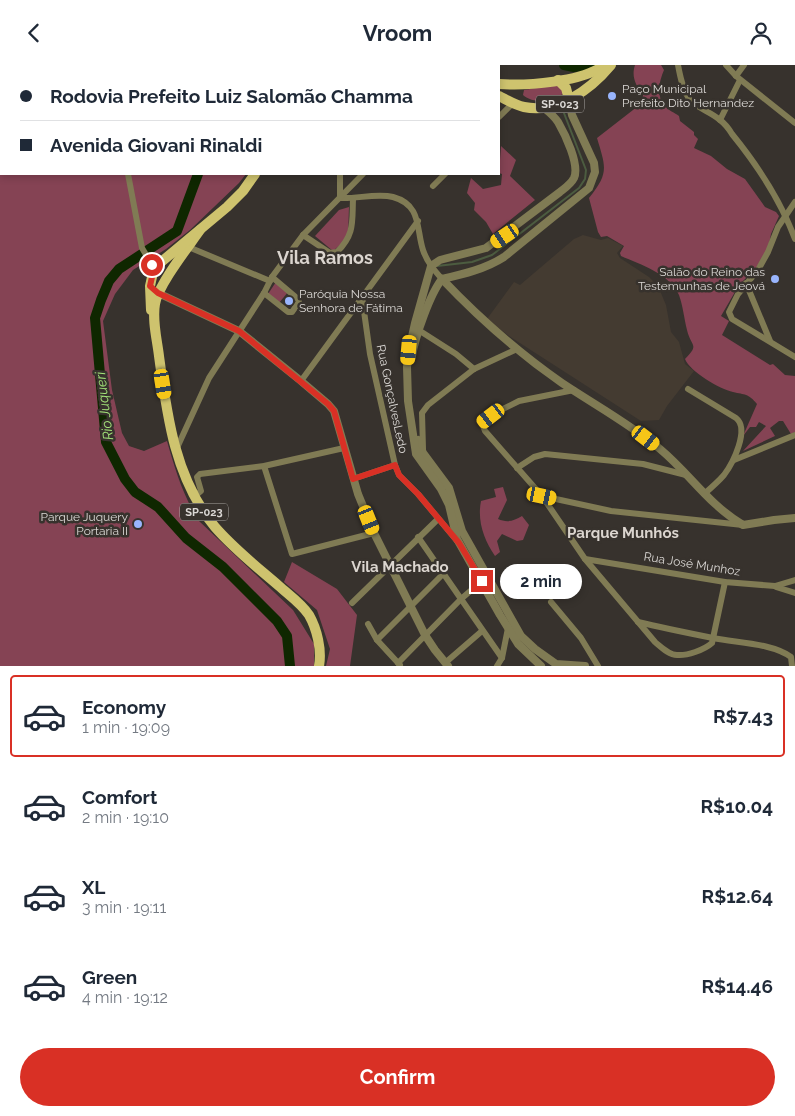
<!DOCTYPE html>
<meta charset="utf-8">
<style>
body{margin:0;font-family:Raleway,sans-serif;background:#f2f2f3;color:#1f2937;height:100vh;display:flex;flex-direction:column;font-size:19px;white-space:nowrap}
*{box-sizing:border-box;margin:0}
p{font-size:16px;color:#747a83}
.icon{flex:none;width:28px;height:28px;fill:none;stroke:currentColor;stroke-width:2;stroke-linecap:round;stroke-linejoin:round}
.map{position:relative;height:601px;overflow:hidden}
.details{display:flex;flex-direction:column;background:#fff;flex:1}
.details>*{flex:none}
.top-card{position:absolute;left:0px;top:0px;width:500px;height:110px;box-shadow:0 2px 8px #0003;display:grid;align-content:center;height:110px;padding:0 20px;background:#fff}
.end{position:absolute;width:22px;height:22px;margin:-11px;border:6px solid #d93025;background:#fff;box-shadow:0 0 0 2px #fff}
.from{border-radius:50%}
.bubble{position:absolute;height:35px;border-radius:18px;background:#fff;box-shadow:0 2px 8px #0003;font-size:16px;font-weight:700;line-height:35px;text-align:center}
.car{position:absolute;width:15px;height:30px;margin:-15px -8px;border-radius:6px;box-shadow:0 0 4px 1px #0007;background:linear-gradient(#f5c518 24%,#345 0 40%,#f5c518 0 76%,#345 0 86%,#f5c518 0)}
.top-card b{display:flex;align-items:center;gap:18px;height:48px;font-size:19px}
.top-card b+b{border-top:1px solid #e0e1e3}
.top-card i{width:12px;height:12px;background:#1f2937}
ul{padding:9px 0 0;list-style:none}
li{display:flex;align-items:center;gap:15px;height:82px;margin:0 10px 8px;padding:0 10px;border:2px solid transparent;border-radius:5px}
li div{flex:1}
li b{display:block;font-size:19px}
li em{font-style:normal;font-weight:700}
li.on{border-color:#d93025}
li>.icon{width:45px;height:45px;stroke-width:1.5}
.button{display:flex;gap:10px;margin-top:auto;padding:10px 20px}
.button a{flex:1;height:58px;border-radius:30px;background:#d93025;color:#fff;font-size:20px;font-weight:700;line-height:58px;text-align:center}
header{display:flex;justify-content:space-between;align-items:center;height:65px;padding:0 20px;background:#fff;font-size:22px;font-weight:700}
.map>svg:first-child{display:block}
</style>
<header><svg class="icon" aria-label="back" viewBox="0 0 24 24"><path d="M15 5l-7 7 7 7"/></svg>Vroom<svg class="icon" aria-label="person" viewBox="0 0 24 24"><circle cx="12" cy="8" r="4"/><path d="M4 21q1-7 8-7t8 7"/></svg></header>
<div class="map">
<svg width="795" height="601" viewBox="0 0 795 601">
<rect width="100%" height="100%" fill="#37322d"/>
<polygon fill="#443b31" points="583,170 601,175 608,173 623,181 617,188 620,193 649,212 658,221 666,240 671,267 679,277 685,299 694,306 667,341 659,355 641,356 509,271 487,254 514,217 520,220 574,174"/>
<g fill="#854354">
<path d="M 0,0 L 277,0 L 1,1 L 1,109 L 246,109 L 239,118 L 190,165 L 166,184 L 133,205 L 115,229 L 103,256 L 112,325 L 122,368 L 129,381 L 144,386 L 167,376 C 175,404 183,431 199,456 L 293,545 L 314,579 L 314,601 L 0,601 Z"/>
<path d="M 635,0 L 661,0 L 664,5 C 659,16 656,32 665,41 C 668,45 675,48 679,51 L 680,56 L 694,67 L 694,70 L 698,74 L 694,83 L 711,91 L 727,104 L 745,114 L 765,142 L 776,147 L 779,151 L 771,169 L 768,185 L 756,203 L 739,220 L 721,251 L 729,256 L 722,270 L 770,300 L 773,299 L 785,310 L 795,311 L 795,367 L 791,369 L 783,356 L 779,356 L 770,363 L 775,371 L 743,386 L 766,361 L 759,357 L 756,362 L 750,362 L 743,371 L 757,339 C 748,328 745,330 733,327 C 720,324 690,307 685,294 C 700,279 691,282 687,265 C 684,253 683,241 679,230 C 669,208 641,200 621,191 L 620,188 L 624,181 L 607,171 L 601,172 L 598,167 L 589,133 C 609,108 606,103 597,73 L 642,38 L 643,30 C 636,21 631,12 635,0 Z"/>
<path d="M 560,19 L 563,28 C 556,38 533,39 523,30 L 524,25 Z"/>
<polygon points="501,81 516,95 510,111 535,135 493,169 486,157 474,145 475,138 467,128 471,113 483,124 501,120 502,109 499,108"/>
<polygon points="349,142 348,173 333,186 315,171 339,145"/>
<polygon points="276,217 288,227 279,238 268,229"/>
<path d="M 503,422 L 507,435 L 498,454 C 507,458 514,456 522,451 L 529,460 L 523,475 L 517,476 L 502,469 L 497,476 L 500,487 L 495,491 C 484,475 477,456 481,436 L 496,432 L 494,424 Z"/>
<polygon points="292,497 337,524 357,550 350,601 326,601 330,584 317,545 284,517"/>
</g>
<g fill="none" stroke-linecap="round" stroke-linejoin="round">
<polyline stroke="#4c5c40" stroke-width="2" points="437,201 472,197 492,190 579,123 585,114 586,105 562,43"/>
<g stroke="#0f2700" stroke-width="10">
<polyline points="564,0 574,2 590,0"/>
<polyline points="265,1 266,0"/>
<polyline points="198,109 177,166 119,204 109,216 101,235 95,253 106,377 125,414 135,427 158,442 186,473 223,502 277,556 287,571 290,601"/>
</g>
<g stroke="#807b54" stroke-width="6">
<polyline points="109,0 109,1"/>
<path d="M 678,0 C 680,11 683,27 691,36 C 699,44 711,47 720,55 C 724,58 729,64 732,69 C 758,101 781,136 795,174"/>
<polyline points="726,0 736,11 795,58"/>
<polyline points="340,1 340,0"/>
<polyline points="736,11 744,0"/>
<polyline points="499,52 513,38"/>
<polyline points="720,55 740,15"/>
<polyline points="128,109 142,183 154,203"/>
<polyline points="433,121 445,109"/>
<path d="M 340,133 C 357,134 377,128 393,132 C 422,140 416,164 423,185 C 427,197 434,205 442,214"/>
<polyline points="340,133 340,109"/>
<polyline points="795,137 778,162 768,187 758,205 738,229 729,247 732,254 795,292"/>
<path d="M 303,170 L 330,188 L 337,187 C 355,169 352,157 353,134"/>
<polyline points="186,181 270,216"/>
<polyline points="746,218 770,276"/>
<polyline points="264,228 288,247 292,247 299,237 298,234 272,212"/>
<polyline points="362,232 370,289 395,400 399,410 418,429 458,477"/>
<polyline points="420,266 456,289 474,304"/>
<polyline points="301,316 418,156"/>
<path d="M 688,324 L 736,353 C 750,364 733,398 724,410 C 718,417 711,423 704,429"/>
<path d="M 574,325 L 519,336 L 501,345 L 482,358 L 485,366 L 542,431 L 585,494 L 655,577 C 661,582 669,590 677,590 C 687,591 704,585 712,578 L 725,517"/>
<polyline points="423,384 422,348 428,340 474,304 517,284"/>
<polyline points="176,385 209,313 264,228 272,212 303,170 363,109"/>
<polyline points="734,395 795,370"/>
<polyline points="264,401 292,489 374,468"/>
<polyline points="517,403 534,392 545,389 643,399 686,410"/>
<polyline points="353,414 395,400"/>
<polyline points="195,431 201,426 197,412 200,409 264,401 344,383"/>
<polyline points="542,431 611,446 743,460"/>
<polyline points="418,472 502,593"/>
<polyline points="585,494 725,517 775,521 795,515"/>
<polyline points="776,522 795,528"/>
<polyline points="551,537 581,573 598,601"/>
<polyline points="352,538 438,454"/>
<path d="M 638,557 C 663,563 688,568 713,573 C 737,578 772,578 791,592 L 792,601"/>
<polyline points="368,559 377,575 400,600"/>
<polyline points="377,575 444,508"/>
<polyline points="398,598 461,534 482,516"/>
<polyline points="445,598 482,566"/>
<polyline points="497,601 502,593 508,563"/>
</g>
<g stroke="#807b54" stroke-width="8">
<path d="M 442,214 C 479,253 519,288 562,318 C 595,340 630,359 660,384 C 690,409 708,439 743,460 L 774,455 L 795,453"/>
<path d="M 442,214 C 464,209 485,204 504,192 L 589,123 L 595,107 L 594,98 L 572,50 L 569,35"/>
<polyline points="158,228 239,266 301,316 328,339 334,346 358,429 374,468 425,570 435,585 448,601"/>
<path d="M 412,291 C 415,272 430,229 442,214"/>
<polyline points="418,375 423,388 449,423 462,466 521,571 535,584 556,599 585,601"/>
<path d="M 541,601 L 518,579 L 500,550 L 457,474 L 449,440 L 441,424 L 416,389 L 408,336 L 407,302 L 409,285 L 415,258 L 431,201 L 440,195 L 486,183 L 560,127 C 565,123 571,119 574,113 C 580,100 565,69 558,57 C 554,51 549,47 544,43"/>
</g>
<g stroke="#cec36e" stroke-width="10">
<polyline points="405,0 410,1"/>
<polyline points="289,1 290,0"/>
<polyline points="558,15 566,23 569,35"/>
<path d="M 499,19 C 525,21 584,17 604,0"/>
<path d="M 499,31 C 507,35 515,40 524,42 C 558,49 591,24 611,0"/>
<path d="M 200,165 C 189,181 158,220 155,239 C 152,256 157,274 159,291 C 167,351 175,414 215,462 C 234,484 257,502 279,521 C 289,530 301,538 309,550 C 317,564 322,585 319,601"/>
<polyline points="151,245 150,221 154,203 227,142 243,126 255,109"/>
</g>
</g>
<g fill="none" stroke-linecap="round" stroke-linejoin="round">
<polyline stroke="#d93025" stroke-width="6" points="152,200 154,203 150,221 158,228 239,266 328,339 334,346 353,414 395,400 399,410 418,429 459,478 482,516"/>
</g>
<g fill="#99b5fd" stroke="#37322d" stroke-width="2">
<circle cx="612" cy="31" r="5"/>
<circle cx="775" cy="214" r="5"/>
<circle cx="289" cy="236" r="5"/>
<circle cx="138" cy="459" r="5"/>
</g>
<g text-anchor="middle" stroke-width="5" stroke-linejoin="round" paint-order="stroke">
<g fill="#37322d" stroke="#aaa6a3" stroke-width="1">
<rect x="536" y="30.5" width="48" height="17" rx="4"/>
<rect x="180" y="438.5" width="48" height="17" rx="4"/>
</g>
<g font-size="11" font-weight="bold" fill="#dbd8d5">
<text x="560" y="43">SP-023</text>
<text x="204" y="451">SP-023</text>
</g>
<g font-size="12" fill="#dbd8d5" stroke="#37322d" text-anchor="start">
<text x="622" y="28">Paço Municipal<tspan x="622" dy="14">Prefeito Dito Hernandez</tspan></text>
<text x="765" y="211" text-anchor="end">Salão do Reino das<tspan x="765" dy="14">Testemunhas de Jeová</tspan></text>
<text x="299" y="233">Paróquia Nossa<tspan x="299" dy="14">Senhora de Fátima</tspan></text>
<text x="128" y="456" text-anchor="end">Parque Juquery<tspan x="128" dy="14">Portaria II</tspan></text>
</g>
<g font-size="12" fill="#dbd8d5" stroke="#37322d">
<text transform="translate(392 334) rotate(78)" y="4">Rua GonçalvesLedo</text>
<text transform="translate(692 499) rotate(9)" y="4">Rua José Munhoz</text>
</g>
<g font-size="14" font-style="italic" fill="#a4e67a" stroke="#37322d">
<text transform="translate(104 341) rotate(-97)" y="5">Rio Juqueri</text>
</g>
<g font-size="15" font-weight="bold" fill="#dbd5cf" stroke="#37322d">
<text x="623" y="473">Parque Munhós</text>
<text x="400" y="507">Vila Machado</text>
</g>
<g font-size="18" font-weight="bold" fill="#dbd5cf" stroke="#37322d">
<text x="325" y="199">Vila Ramos</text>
</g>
</g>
</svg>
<i class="end from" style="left:152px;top:200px"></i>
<i class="end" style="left:482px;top:516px"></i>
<div class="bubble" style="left:500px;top:499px;width:82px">2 min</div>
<i class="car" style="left:505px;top:171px;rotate:236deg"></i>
<i class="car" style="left:409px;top:285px;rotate:185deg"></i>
<i class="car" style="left:163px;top:319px;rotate:171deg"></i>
<i class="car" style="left:491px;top:351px;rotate:233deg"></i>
<i class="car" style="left:646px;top:373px;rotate:127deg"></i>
<i class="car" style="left:542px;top:431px;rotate:102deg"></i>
<i class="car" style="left:369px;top:455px;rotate:158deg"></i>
<div class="top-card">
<b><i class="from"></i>Rodovia Prefeito Luiz Salomão Chamma</b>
<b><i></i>Avenida Giovani Rinaldi</b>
</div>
</div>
<section class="details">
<ul>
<li class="on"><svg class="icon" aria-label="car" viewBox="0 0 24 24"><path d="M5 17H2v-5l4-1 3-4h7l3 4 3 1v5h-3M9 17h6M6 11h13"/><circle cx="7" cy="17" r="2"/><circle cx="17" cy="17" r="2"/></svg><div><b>Economy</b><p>1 min · 19:09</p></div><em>R$7.43</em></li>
<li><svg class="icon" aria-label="car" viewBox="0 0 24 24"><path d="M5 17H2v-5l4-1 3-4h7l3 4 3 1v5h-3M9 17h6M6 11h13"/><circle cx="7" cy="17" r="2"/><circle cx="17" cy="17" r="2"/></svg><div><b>Comfort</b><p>2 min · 19:10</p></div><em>R$10.04</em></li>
<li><svg class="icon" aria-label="car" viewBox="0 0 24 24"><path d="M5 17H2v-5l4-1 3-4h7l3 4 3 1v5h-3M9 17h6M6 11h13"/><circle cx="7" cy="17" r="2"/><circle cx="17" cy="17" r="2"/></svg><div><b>XL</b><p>3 min · 19:11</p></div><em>R$12.64</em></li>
<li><svg class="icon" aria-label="car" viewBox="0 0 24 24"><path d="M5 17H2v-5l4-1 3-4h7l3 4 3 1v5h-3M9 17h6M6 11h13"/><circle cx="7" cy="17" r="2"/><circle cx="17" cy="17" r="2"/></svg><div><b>Green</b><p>4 min · 19:12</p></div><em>R$14.46</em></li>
</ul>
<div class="button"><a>Confirm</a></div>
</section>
